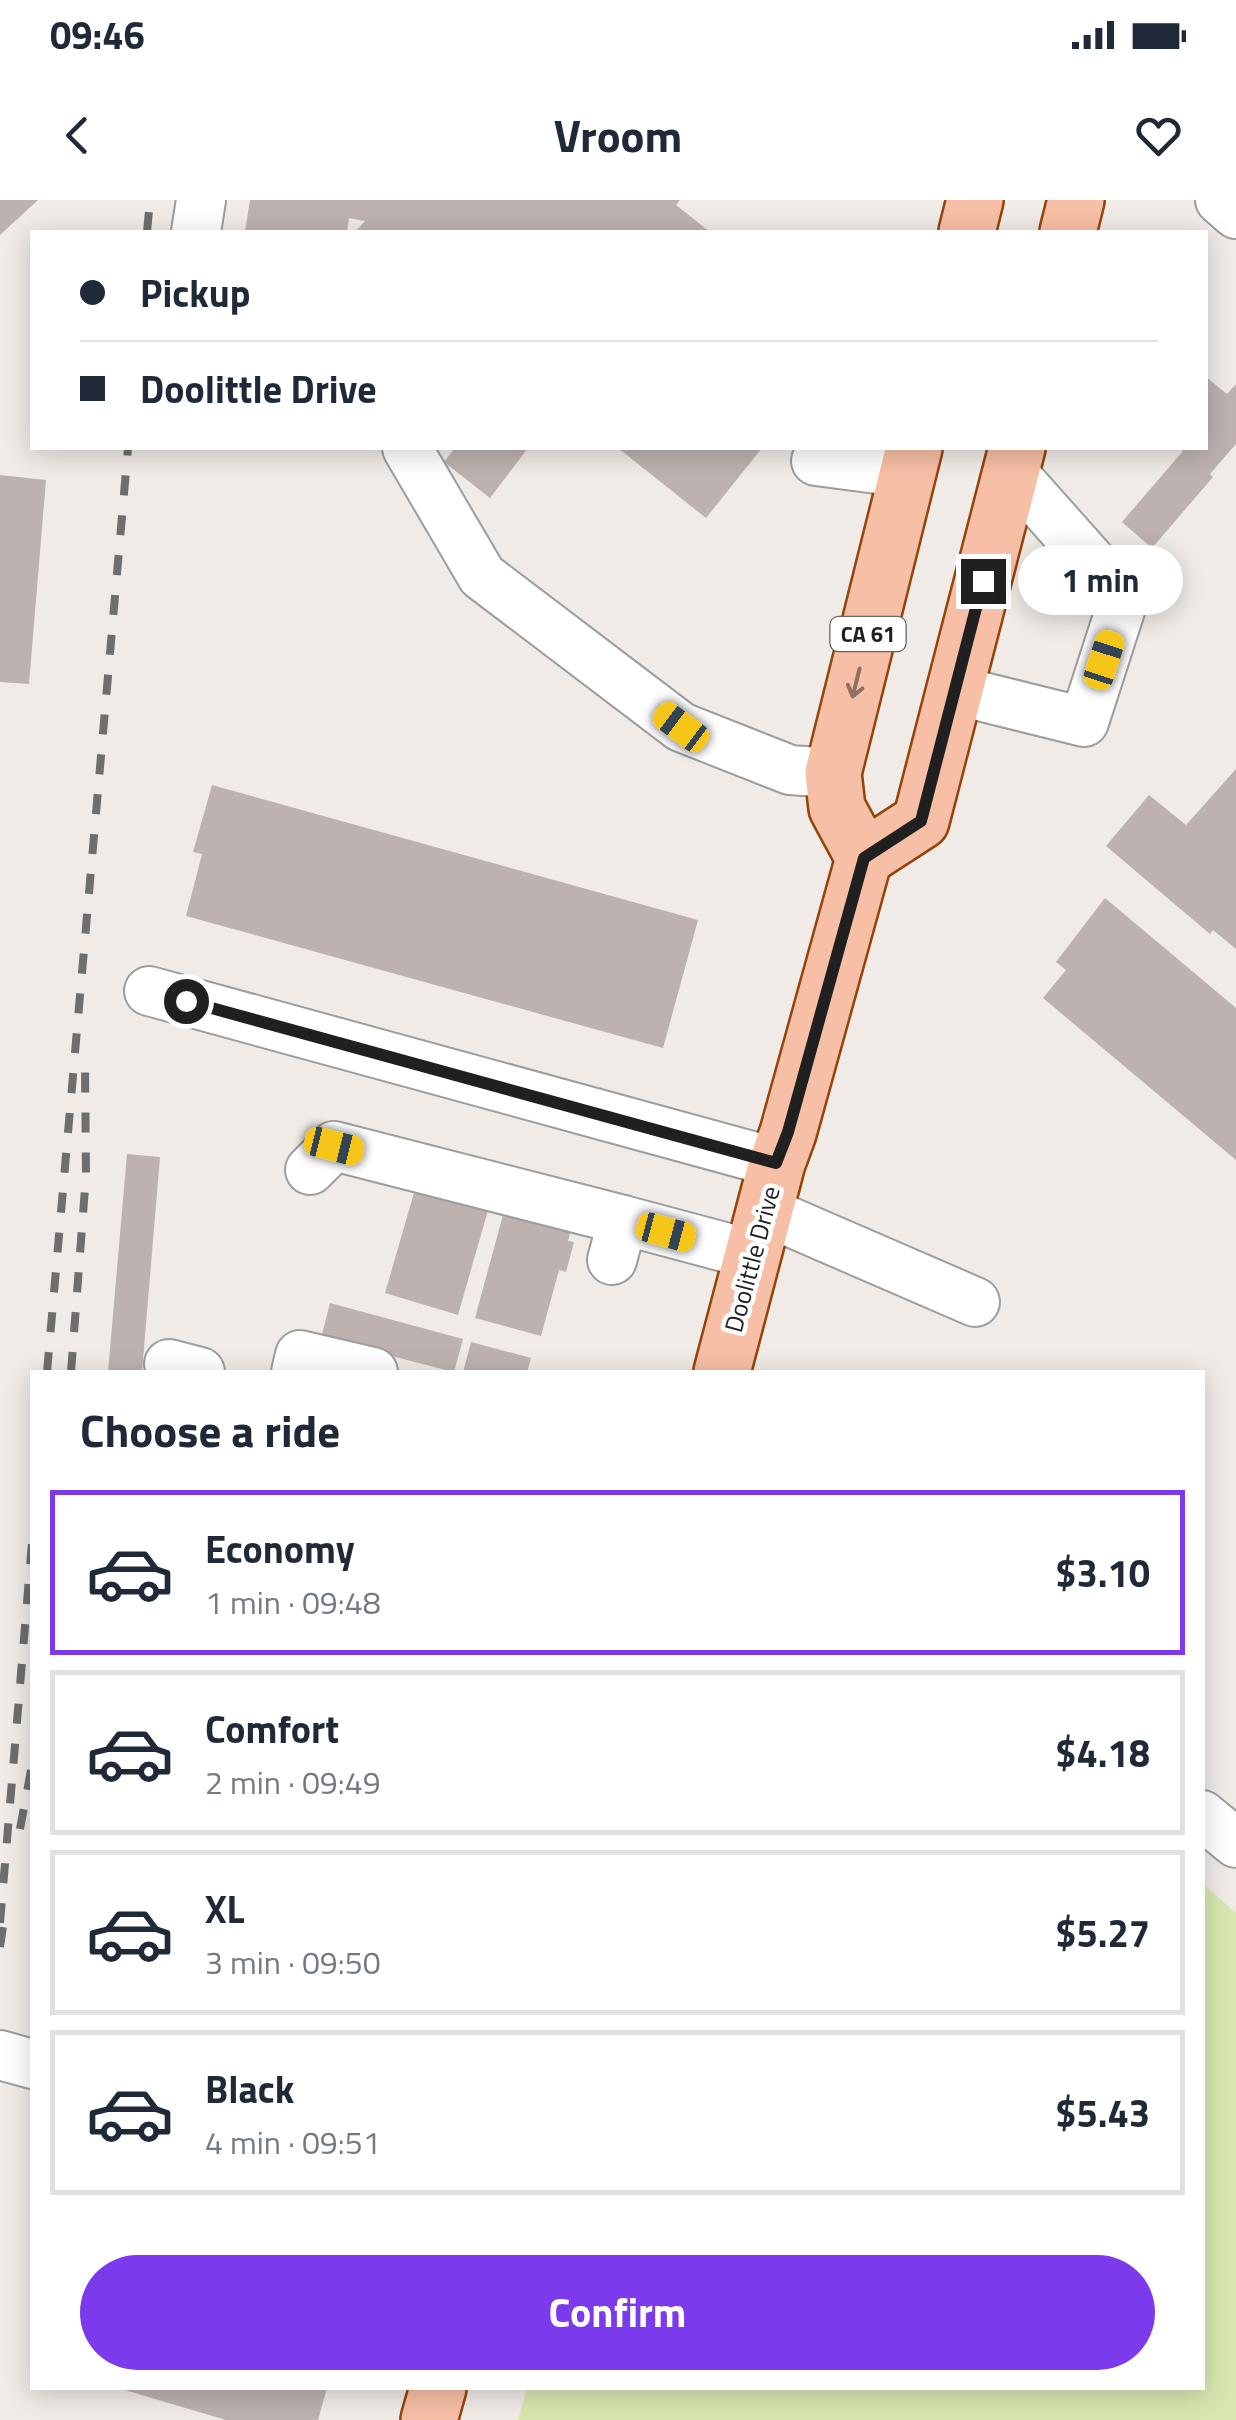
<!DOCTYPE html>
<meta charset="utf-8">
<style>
body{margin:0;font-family:"Titillium Web",sans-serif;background:#f6f6f7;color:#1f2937;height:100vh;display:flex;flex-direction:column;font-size:38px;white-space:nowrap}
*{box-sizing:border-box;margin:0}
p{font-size:32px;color:#747a83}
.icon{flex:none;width:55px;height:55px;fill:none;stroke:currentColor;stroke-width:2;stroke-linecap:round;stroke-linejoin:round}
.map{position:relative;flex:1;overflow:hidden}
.panel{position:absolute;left:30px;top:1170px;width:1175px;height:1020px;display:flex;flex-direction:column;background:#fff;border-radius:0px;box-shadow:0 5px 25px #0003}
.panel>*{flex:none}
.banner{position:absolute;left:30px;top:30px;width:1178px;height:220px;border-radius:0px;box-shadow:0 5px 25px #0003;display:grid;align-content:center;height:220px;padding:0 50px;background:#fff}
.end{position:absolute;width:45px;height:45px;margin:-22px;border:12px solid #202020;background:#fff;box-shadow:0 0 0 5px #fff}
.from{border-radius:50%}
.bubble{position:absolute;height:70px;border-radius:35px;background:#fff;box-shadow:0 5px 25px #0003;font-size:32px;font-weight:700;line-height:70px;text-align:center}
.car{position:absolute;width:30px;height:60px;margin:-30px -15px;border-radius:12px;box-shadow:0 0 8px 2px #0007;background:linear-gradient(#f5c518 24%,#345 0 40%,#f5c518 0 76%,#345 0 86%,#f5c518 0)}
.banner b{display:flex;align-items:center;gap:35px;height:95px;font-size:38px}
.banner b+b{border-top:2px solid #e0e1e3}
.banner i{width:25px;height:25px;background:#1f2937}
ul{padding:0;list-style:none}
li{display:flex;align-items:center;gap:30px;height:165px;margin:0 20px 15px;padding:0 30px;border:5px solid #e0e1e3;border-radius:0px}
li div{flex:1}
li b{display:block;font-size:38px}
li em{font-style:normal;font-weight:700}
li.on{border-color:#7c3aed}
li>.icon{width:90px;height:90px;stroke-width:1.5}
h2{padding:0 50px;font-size:45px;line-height:120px}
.cta{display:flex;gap:20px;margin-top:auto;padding:20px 50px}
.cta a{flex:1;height:115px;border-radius:60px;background:#7c3aed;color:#fff;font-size:40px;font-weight:700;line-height:115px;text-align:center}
.status{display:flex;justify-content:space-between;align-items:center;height:70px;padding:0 50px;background:#fff;direction:ltr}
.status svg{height:28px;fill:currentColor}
header{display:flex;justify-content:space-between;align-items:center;height:130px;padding:0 50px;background:#fff;font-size:45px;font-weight:700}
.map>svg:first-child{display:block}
</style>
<div class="status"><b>09:46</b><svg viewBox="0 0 49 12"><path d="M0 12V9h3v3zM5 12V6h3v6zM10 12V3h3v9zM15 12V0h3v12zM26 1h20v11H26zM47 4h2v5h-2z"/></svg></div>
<header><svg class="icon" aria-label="back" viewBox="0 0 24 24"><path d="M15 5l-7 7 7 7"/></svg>Vroom<svg class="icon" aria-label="heart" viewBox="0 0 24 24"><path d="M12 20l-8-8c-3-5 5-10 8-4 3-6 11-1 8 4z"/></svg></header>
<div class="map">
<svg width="1236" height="2220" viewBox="0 0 1236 2220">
<rect width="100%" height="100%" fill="#f0ebe7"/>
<polygon fill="#d8e7b0" points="1203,1684 1236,1713 1236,2220 518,2220 527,2188 1202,2188"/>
<g fill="#bdb2b0">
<polygon points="0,0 38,0 0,35"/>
<polygon points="250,0 680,0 676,5 710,32 355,32 365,21 349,18 347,32 245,32"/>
<polygon points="1205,176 1227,194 1236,184 1236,244 1210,274 1213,277 1152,348 1122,322 1183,251 1179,248 1205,248"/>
<polygon points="455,248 528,248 490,298 444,262"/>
<polygon points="618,248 762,248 706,318"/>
<polygon points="0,275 46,280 29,484 0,482"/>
<polygon points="1236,569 1236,749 1213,730 1210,734 1106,646 1149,595 1186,625"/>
<polygon points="212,585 698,720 663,848 186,716 202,654 193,652"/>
<polygon points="1105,698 1236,808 1236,960 1043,798 1066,770 1056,762"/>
<polygon points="127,954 160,957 142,1172 108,1172"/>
<polygon points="418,979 491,1000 458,1115 385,1093"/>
<polygon points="506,1004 573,1022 568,1041 574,1042 566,1072 559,1070 541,1136 475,1118"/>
<polygon points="330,1103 463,1139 454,1172 321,1138"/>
<polygon points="471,1142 531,1158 527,1172 463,1172"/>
<polygon points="118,2188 327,2188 318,2220 226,2220"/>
</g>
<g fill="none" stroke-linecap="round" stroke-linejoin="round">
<defs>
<g id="minor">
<polyline points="1220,0 1236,14"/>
<polyline points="196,32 201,0"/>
<polyline points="407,248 482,376 681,527 790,570 833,573"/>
<polyline points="816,261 908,273"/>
<polyline points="955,490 1084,522 1124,398 1011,271"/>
<polyline points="149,791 777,963"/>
<polyline points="310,970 334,946 623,1020"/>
<polyline points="765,1011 975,1102"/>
<polyline points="612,1060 623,1020 754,1055"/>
<polyline points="169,1164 200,1172"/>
<polyline points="296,1172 300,1155 373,1172"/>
<polyline points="1202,1615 1236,1643"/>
<polyline points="0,1855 32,1864"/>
</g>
<g id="major">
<polyline points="967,32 975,0"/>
<polyline points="1068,32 1076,0"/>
<polyline points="864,658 837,608 833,573 914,248"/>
<polyline points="722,1172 777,963 788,933 864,658 921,621 1017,248"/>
<polyline points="429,2220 438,2188"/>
</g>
</defs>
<use href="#minor" stroke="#9d9d9d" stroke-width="52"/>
<use href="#major" stroke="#934409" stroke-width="60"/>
<use href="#minor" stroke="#fff" stroke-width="48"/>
<use href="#major" stroke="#f7bfa5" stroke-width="55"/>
<g stroke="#6e6e6e" stroke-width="8" stroke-dasharray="20 20" stroke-linecap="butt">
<polyline points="147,32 150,0"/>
<polyline points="47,1172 128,248"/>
<polyline points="71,1172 86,975 85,866"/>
<polyline points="20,1629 32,1565"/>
<polyline points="0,1723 32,1343"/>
<polyline points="0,1747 5,1713"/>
</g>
</g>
<defs><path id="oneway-shaft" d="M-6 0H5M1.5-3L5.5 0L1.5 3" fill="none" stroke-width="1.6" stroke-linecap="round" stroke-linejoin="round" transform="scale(2.5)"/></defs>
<use stroke="#8c7062" href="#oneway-shaft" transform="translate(856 483) rotate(104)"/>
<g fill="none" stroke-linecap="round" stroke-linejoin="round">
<polyline stroke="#202020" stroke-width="12" points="186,801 776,963 788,932 864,658 921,621 983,381"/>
</g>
<g text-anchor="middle" stroke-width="9" stroke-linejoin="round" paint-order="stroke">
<rect fill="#fff" stroke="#636363" stroke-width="2.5" x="830.5" y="417" width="75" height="34" rx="8"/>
<g font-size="22" font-weight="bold" fill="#202020">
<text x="868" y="442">CA 61</text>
</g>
<g font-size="25" fill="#202020" stroke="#fff">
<text transform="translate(752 1059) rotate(-75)" y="9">Doolittle Drive</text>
</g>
</g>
</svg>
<i class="end from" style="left:186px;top:801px"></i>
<i class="end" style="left:983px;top:381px"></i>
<div class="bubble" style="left:1018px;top:345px;width:165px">1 min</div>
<i class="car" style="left:1104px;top:460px;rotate:18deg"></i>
<i class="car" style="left:681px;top:527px;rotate:307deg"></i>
<i class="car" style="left:334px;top:946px;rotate:104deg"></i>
<i class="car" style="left:666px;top:1032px;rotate:105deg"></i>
<div class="banner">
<b><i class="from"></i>Pickup</b>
<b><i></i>Doolittle Drive</b>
</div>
<section class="panel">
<h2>Choose a ride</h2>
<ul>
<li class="on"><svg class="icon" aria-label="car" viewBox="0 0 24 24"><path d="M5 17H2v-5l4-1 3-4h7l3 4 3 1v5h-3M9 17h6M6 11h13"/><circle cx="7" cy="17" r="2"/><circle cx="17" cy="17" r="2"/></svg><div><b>Economy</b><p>1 min · 09:48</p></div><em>$3.10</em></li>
<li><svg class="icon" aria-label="car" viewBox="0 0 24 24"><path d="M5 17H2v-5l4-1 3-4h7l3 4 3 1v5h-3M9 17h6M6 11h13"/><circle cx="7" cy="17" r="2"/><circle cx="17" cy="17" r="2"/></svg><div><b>Comfort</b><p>2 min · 09:49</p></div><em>$4.18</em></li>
<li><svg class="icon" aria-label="car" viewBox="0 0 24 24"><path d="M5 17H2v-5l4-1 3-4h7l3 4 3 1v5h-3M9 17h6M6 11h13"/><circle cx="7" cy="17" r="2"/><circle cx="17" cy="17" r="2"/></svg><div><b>XL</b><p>3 min · 09:50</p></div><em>$5.27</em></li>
<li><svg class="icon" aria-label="car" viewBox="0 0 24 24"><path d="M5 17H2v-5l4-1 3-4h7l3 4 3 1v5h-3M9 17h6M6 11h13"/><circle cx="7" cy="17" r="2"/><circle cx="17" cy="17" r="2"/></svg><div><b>Black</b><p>4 min · 09:51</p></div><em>$5.43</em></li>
</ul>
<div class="cta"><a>Confirm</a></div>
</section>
</div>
